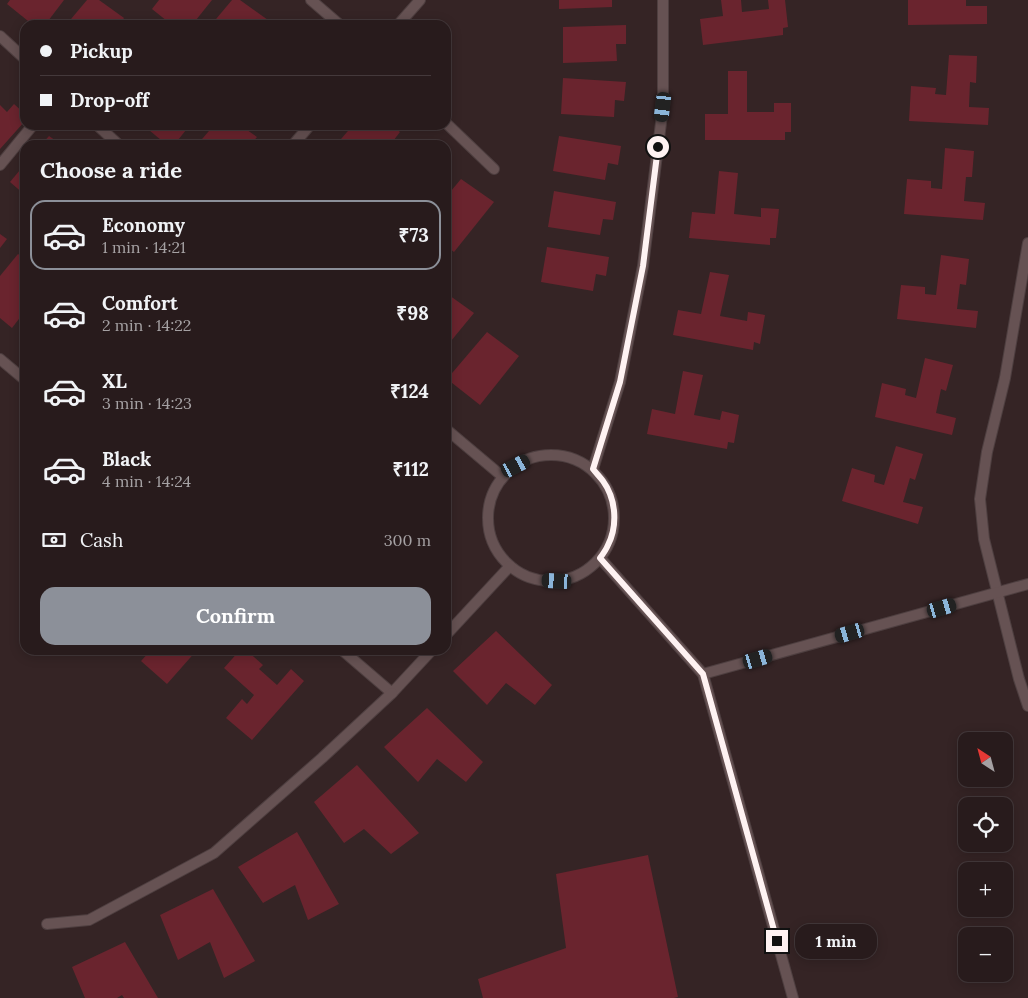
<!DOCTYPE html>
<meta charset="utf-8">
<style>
body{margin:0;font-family:Lora,serif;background:#302425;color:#f1f3f6;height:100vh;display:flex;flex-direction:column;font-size:19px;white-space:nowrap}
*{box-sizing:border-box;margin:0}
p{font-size:16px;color:#a5a1a3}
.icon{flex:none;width:28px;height:28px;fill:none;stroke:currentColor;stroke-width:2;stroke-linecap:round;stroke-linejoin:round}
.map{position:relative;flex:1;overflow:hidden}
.panel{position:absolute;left:20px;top:140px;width:431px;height:515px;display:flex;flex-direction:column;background:#281b1c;border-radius:15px;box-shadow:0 2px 12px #0003,0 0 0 1px #44393b}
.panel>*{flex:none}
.guide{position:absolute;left:20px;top:20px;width:431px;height:110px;border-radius:15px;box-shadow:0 2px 12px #0003,0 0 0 1px #44393b;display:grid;align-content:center;height:110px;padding:0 20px;background:#281b1c}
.needle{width:32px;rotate:324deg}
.fabs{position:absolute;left:958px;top:732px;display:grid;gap:10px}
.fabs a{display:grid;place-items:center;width:55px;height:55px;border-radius:10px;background:#281b1c;box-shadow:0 2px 12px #0003,0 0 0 1px #44393b;font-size:25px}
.end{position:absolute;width:22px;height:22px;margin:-11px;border:6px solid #fef2f2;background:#111;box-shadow:0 0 0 2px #111}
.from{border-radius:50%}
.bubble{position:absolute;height:35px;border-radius:15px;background:#281b1c;box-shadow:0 2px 12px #0003,0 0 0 1px #44393b;font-size:16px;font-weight:700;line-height:35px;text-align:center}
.car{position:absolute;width:15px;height:30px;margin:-15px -8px;border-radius:6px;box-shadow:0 0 4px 1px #0007;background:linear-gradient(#222 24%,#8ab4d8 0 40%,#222 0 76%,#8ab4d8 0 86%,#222 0)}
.guide b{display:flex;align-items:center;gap:18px;height:48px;font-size:19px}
.guide b+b{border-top:1px solid #44393b}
.guide i{width:12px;height:12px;background:#f1f3f6}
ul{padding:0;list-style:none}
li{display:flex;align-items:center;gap:15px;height:70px;margin:0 10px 8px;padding:0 10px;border:2px solid transparent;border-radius:15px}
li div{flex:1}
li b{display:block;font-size:19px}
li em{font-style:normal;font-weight:700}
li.active{border-color:#8c9099}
li>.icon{width:45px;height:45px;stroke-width:1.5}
h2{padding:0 20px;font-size:22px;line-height:60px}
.pay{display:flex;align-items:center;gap:12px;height:55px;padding:0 20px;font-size:19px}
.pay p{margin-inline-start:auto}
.primary-button{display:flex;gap:10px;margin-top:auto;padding:10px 20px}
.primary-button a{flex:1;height:58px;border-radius:15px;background:#8c9099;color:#fff;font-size:20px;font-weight:700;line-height:58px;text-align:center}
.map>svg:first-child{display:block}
</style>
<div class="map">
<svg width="1028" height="998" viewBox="0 0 1028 998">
<rect width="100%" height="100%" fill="#352425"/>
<g fill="#6a242e">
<polygon points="10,0 64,0 45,25 33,25 7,4"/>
<polygon points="87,0 99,0 124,18 119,25 66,25"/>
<polygon points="159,0 212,0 192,25 172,25 152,9"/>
<polygon points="232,0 240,0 268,20 264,25 211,25"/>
<polygon points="559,0 612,0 612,7 559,9"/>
<polygon points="721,0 741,0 742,12 769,9 768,0 785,0 788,27 783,28 783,35 703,45 700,19 723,16"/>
<polygon points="908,0 966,0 966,6 987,6 987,24 908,25"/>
<polygon points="626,25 626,44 616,44 617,61 563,63 563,27"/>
<polygon points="949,55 977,56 976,83 970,82 969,107 989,108 988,125 909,121 911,86 936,88 935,94 946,95"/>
<polygon points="728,71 747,71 747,112 774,112 774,103 791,103 791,132 785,132 785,140 705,140 705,114 728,114"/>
<polygon points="563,78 626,82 624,101 615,100 614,117 561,114"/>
<polygon points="14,104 25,114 25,121 0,149 0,105 7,112"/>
<polygon points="143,125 190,125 174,145 167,145"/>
<polygon points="214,125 240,125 257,137 250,145 197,145"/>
<polygon points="353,125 391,125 400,132 390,145 336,145"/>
<polygon points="49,136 62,145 41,145"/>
<polygon points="559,136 621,146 618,165 608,163 605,180 553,171"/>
<polygon points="945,148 974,151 972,177 966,177 964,201 985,203 983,220 904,214 907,179 931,181 931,188 942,189"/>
<polygon points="25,164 25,195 10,182"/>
<polygon points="719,171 738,173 734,214 761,217 761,208 779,209 776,238 770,238 770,245 689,238 692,212 715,214"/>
<polygon points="461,179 494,202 454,252 446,246 446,197"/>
<polygon points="554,191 616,202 613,220 603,219 600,235 548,227"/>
<polygon points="0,234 7,239 0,248"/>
<polygon points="547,247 609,257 606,276 596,274 593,291 541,282"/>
<polygon points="18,254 25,259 25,311 12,328 0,318 0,276"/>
<polygon points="941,255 969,259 966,285 960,284 957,309 978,311 976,328 897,319 901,285 925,287 925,294 936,295"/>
<polygon points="710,272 729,275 720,316 747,321 748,312 765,315 760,344 754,342 753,350 673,335 678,310 701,314"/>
<polygon points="446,293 474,313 446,347"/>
<polygon points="487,332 519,356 480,405 447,379"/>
<polygon points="925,358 953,365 946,391 941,389 936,413 956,418 952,435 875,417 882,383 906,389 905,395 916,398"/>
<polygon points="683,371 703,375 694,415 720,420 722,411 739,415 734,443 728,442 727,449 647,434 652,409 675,414"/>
<polygon points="896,446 923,454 915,480 910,478 903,502 923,507 918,524 842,501 852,468 875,475 874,482 884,485"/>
<polygon points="496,631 552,685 535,705 506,683 487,705 453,671"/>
<polygon points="151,650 197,650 167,684 141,661"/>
<polygon points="240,650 246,650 263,665 259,669 277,685 291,669 304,681 252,740 226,718 242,699 247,704 254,695 224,668"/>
<polygon points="427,708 483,762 466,782 437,759 418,782 384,747"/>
<polygon points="357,765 419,833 391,854 364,829 344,843 314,802"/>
<polygon points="297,832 339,904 308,920 295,885 263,903 238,867"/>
<polygon points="648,855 678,997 674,998 483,998 478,979 566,948 556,874"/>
<polygon points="213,889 255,961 224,978 210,942 178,960 160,915"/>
<polygon points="125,942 158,998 124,998 122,995 117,998 85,998 72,967"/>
</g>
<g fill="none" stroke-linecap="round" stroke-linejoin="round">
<defs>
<g id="service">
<polyline points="311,0 340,25"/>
<polyline points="398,25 420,0"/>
<polyline points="0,36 25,59"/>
<polyline points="446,123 494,169"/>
<polyline points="97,125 119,145"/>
<polyline points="293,145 310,125"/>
<polyline points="0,165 33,125"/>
<polyline points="1028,243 1005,378 987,452 980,499 984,539 1019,679 1028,706"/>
<polyline points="0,359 25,380"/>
<polyline points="446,429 503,477"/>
<circle cx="551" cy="518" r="63"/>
<polyline points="593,469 620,382 643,266 663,107 663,0"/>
<polyline points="600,558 703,674 793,998"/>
<polyline points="446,635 510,566"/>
<polyline points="342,650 392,693 432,650"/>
<polyline points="703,674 1028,584"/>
<polyline points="47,924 89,920 214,853 322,758 392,693"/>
</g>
</defs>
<use href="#service" stroke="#4e3f40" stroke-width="12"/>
<use href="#service" stroke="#665253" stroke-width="10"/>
</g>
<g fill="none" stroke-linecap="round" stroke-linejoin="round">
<path stroke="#fef2f2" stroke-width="6" d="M 658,147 L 643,266 L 620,382 L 593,469 C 596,473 600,477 603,481 C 616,499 618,525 608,545 C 606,550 603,554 600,558 L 703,674 L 777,941"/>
</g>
</svg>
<div class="fabs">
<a><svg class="needle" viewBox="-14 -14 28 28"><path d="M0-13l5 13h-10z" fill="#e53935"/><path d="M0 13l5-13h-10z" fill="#a5a1a3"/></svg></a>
<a><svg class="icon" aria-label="locate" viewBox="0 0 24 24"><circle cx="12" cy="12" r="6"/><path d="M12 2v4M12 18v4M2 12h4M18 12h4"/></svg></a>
<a>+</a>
<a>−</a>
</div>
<i class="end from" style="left:658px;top:147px"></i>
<i class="end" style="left:777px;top:941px"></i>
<div class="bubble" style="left:795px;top:924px;width:82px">1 min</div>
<i class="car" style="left:663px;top:107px;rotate:187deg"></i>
<i class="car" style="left:516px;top:466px;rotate:62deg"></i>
<i class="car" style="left:557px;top:581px;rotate:273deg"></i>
<i class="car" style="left:942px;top:608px;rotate:74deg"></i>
<i class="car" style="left:850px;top:633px;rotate:254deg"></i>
<i class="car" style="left:758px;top:659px;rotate:74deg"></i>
<div class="guide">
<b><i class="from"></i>Pickup</b>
<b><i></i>Drop-off</b>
</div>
<section class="panel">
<h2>Choose a ride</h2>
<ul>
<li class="active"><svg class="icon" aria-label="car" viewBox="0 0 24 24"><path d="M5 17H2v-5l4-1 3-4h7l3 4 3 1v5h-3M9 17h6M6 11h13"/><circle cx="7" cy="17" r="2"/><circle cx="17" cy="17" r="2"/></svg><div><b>Economy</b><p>1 min · 14:21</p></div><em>₹73</em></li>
<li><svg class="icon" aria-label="car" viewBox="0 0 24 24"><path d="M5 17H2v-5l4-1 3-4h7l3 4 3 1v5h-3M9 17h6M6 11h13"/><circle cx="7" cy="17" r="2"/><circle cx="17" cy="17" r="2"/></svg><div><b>Comfort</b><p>2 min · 14:22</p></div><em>₹98</em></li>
<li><svg class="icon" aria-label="car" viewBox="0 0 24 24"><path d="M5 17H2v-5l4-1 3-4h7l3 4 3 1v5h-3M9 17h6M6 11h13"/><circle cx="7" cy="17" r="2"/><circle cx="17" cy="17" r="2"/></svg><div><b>XL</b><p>3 min · 14:23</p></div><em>₹124</em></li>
<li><svg class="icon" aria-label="car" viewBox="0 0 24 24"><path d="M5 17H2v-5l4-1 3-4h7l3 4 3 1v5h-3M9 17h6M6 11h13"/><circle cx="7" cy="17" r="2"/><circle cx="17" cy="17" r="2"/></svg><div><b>Black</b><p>4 min · 14:24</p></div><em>₹112</em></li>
</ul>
<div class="pay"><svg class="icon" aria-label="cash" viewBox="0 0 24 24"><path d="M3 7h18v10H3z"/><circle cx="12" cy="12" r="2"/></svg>Cash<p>300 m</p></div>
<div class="primary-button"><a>Confirm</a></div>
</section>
</div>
